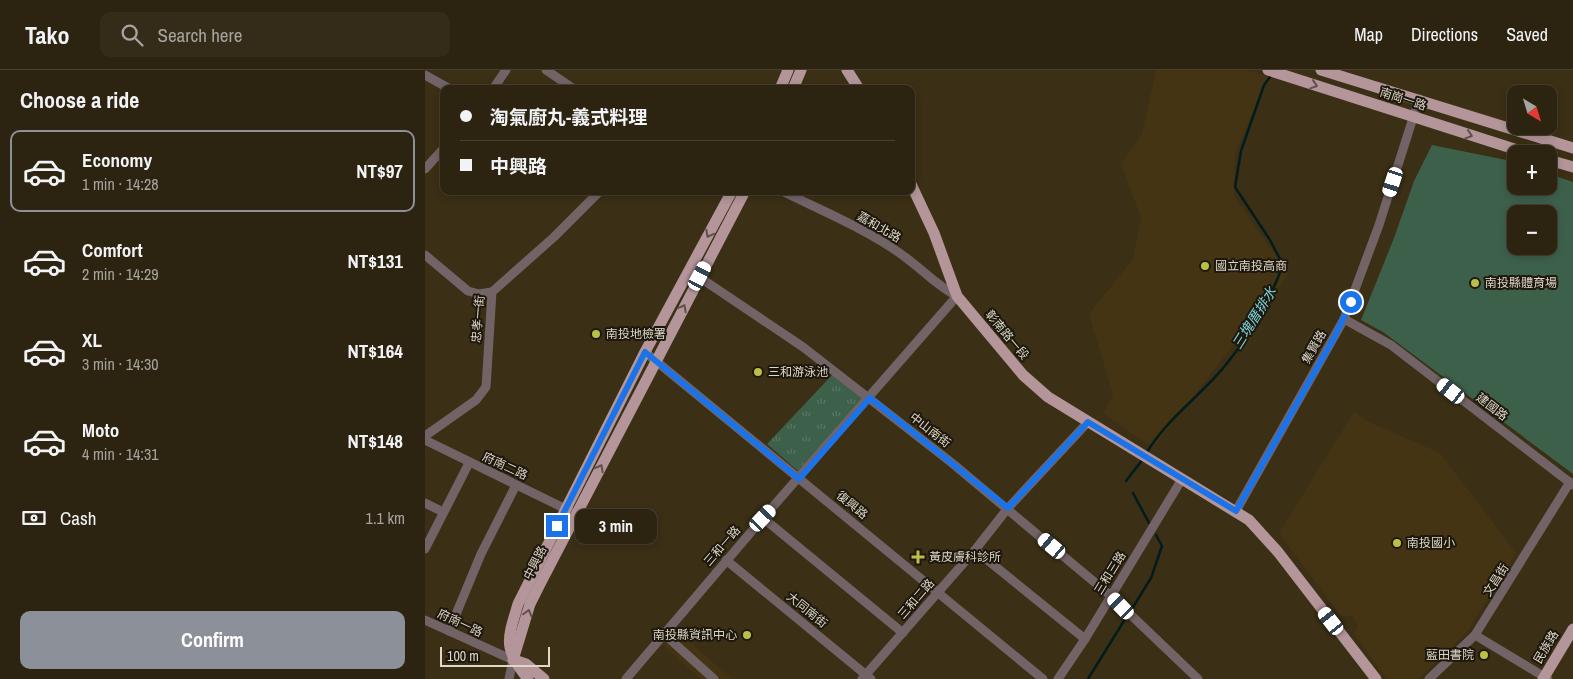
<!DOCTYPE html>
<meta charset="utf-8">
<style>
body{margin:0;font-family:"Archivo Narrow","Noto Sans TC",sans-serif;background:#342b19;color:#f1f3f6;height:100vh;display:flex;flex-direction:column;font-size:19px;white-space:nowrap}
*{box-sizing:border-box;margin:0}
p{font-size:16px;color:#a6a49f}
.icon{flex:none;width:28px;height:28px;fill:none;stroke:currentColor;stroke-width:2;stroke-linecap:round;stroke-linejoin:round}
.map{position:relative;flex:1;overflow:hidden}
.drawer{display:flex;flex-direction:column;background:#2c2310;width:425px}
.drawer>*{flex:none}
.hud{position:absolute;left:15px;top:15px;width:475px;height:110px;border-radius:10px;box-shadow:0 2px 8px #0003,0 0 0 1px #484030;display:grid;align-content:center;height:110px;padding:0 20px;background:#2c2310}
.needle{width:32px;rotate:142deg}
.buttons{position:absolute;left:1082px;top:15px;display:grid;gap:10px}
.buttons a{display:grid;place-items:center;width:50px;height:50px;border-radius:10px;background:#2c2310;box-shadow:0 2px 8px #0003,0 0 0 1px #484030;font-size:25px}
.scale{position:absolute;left:15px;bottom:12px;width:110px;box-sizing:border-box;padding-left:5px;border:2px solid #dfd7c8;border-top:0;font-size:14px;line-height:18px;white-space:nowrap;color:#dfd7c8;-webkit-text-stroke:4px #1d180d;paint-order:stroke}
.end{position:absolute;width:22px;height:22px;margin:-11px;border:6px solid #1a73e8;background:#fff;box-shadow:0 0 0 2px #fff}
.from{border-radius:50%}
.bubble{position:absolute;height:35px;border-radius:10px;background:#2c2310;box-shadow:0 2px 8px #0003,0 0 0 1px #484030;font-size:16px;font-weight:700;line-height:35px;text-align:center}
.car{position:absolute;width:15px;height:30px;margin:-15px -8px;border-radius:6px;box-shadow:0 0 4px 1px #0007;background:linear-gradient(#fff 24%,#345 0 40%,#fff 0 76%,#345 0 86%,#fff 0)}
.hud b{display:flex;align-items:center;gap:18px;height:48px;font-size:19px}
.hud b+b{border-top:1px solid #484030}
.hud i{width:12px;height:12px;background:#f1f3f6}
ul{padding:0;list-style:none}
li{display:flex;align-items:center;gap:15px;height:82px;margin:0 10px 8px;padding:0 10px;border:2px solid transparent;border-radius:10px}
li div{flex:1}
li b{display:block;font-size:19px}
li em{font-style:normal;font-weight:700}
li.on{border-color:#8c9099}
li>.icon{width:45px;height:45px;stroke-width:1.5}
h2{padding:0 20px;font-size:22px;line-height:60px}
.pay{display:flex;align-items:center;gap:12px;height:55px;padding:0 20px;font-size:19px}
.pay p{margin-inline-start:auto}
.cta{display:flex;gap:10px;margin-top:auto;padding:10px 20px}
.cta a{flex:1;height:58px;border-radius:10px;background:#8c9099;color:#fff;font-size:20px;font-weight:700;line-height:58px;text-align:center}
header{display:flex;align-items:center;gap:30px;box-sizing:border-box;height:70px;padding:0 25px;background:#2c2310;border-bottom:1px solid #484030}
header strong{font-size:24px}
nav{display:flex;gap:28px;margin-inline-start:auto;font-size:18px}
.search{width:350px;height:45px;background:#342b19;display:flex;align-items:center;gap:12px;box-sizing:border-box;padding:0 18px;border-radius:10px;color:#a6a49f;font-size:19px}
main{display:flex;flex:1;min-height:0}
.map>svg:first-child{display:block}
</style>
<header>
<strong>Tako</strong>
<div class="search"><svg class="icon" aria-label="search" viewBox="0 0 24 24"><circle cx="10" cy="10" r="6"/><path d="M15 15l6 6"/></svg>Search here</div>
<nav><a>Map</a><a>Directions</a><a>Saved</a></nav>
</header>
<main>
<section class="drawer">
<h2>Choose a ride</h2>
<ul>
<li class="on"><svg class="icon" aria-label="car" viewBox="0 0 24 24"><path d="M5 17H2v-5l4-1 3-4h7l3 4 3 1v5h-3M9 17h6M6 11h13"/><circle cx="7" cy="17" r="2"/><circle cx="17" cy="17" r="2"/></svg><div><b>Economy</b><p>1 min · 14:28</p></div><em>NT$97</em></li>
<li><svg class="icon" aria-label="car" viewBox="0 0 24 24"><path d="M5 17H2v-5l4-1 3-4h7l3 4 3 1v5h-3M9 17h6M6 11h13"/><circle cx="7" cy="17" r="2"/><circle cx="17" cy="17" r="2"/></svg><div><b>Comfort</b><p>2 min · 14:29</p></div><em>NT$131</em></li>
<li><svg class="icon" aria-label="car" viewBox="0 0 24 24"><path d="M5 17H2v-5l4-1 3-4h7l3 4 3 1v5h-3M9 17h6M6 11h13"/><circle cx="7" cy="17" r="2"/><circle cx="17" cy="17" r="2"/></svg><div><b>XL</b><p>3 min · 14:30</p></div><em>NT$164</em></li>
<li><svg class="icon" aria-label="car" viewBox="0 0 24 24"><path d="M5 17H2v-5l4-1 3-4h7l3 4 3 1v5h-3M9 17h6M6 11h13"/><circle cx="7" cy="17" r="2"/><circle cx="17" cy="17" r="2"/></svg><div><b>Moto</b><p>4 min · 14:31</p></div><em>NT$148</em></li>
</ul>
<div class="pay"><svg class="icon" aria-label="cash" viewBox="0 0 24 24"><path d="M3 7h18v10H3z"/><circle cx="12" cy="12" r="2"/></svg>Cash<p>1.1 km</p></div>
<div class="cta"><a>Confirm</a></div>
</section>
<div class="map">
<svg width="1148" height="609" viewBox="0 0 1148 609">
<defs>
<pattern id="grass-tufts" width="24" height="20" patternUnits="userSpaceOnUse" patternTransform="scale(1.25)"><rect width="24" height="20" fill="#3d604b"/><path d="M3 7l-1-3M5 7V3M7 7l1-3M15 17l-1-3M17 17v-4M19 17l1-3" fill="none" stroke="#597663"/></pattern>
</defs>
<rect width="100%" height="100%" fill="#3b2f15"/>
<g fill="#443413">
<polygon points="731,0 821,0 844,7 810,83 809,126 864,204 728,378 678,343 688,325 664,244 708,189 716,148 696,94 717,64"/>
<polygon points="929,342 942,351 1015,383 1091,483 1042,562 993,609 962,609 929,564 933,555 927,546 916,546 854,463"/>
<polygon points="251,560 307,609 276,609 237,574"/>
</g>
<polygon fill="url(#grass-tufts)" points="409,303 440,328 373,401 342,374"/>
<path fill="#3d604b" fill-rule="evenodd" d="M 1007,75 L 1091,92 L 1091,116 L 1124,116 L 1124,104 L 1148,112 L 1148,404 L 958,262 L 936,250 L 969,168 L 989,111 ZM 1091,144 L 1124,144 L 1124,176 L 1091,176 Z"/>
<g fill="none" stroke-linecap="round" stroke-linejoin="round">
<g stroke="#021c1e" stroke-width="2.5">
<path d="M 722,382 C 742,349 774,327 799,297 C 824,267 844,232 858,195 L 845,170 L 810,117 L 816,81 L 839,15 L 845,7"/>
<polyline points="701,411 718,389"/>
<polyline points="708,423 724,453"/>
<polyline points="705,542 726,508 737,476 731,465"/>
<polyline points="663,609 702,546"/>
</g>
<g stroke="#726366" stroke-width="9">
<polyline points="121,0 149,19"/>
<polyline points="0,5 25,19"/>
<polyline points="68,19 81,0"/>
<polyline points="0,99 19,78"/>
<polyline points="0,185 43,221 54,224 67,222"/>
<polyline points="265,201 378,277 527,393 686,526 773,609"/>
<polyline points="919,249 966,275 1148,415"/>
<polyline points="220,282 618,609"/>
<polyline points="0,366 51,330 61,317 67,222 129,167 175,121"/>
<polyline points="0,370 145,441"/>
<polyline points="0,433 18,442"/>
<polyline points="811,441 919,249 954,155 994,29"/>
<polyline points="338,448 478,563"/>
<polyline points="0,479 44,393"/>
<polyline points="550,480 660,569"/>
<polyline points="301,490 446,609"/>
<polyline points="0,550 88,590 84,609"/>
<polyline points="24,561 56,484 91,415"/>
<polyline points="239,564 289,609"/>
<polyline points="1050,565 1123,609"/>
<path d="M 201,609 L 338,448 L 532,226 C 512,216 498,200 480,187 C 446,161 395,140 357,121"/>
<polyline points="437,609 550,480 583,438 663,352"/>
<polyline points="633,609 660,569 757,409"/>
<polyline points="1004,609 1050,565 1145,412"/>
</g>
<g stroke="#b3959a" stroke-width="11">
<polyline points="422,0 434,19"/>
<polyline points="843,0 1105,84"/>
<polyline points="896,0 1148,78"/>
<polyline points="355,19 363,0"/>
<polyline points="368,19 376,0"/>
<polyline points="1124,90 1148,97"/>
<polyline points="486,114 509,163 532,226 598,305 623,327 824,450 853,482 951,609"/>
<polyline points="88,590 105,534 115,514 320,121"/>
<polyline points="89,590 101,594 119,609"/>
<path d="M 103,609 C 78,577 82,571 93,534 L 220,282 L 307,121"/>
<polyline points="1118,609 1148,559"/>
</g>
</g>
<defs><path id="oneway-chevron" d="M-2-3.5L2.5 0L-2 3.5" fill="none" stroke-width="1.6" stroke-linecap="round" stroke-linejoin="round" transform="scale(1.25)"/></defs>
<g stroke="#60504c">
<use href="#oneway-chevron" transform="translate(889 15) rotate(18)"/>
<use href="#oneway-chevron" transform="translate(1044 65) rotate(18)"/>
<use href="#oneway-chevron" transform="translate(284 164) rotate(118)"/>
<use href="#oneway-chevron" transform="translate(258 238) rotate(-62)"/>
<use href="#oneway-chevron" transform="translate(175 398) rotate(-62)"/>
<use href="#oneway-chevron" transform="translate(103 543) rotate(-75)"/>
</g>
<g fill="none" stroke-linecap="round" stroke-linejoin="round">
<polyline stroke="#1a73e8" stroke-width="6" points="132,456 220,282 374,409 445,328 583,438 663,352 811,441 910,266 926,232"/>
</g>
<g fill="#bcbf44" stroke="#1d180d" stroke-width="2">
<circle cx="780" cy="196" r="5"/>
<circle cx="1050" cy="213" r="5"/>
<circle cx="171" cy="264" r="5"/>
<circle cx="333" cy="302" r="5"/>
<circle cx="972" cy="473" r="5"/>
<path d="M490.5 479.5h5v5h5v5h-5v5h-5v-5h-5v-5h5z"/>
<circle cx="322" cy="565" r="5"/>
<circle cx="1059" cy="585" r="5"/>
</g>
<g text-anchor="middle" stroke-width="4" stroke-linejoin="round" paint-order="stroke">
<g font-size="12" fill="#dfd7c8" stroke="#1d180d">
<text transform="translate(978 29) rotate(18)" y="4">南崗一路</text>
<text transform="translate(454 157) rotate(30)" y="4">嘉和北路</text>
<text transform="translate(53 249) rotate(-85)" y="4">忠孝一街</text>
<text transform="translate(582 265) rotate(50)" y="4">彰南路一段</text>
<text transform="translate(889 277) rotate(-61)" y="4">集賢路</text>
<text transform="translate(1067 337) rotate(38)" y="4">建國路</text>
<text transform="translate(505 360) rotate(38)" y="4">中山南街</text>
<text transform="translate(80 396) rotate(25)" y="4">府南二路</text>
<text transform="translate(427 435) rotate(39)" y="4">復興路</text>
<text transform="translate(297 476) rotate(-49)" y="4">三和一路</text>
<text transform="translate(110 493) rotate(-63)" y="4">中興路</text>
<text transform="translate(685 503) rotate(-58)" y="4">三和三路</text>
<text transform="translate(1071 510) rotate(-57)" y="4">文昌街</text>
<text transform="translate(491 529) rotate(-49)" y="4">三和二路</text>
<text transform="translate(382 540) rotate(39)" y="4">大同南街</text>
<text transform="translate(35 553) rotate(25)" y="4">府南一路</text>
<text transform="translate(1121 577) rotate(-59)" y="4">民族路</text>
</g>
<g font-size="12" fill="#dfd7c8" stroke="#1d180d" text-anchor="start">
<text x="790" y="200">國立南投高商</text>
<text x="1060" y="217">南投縣體育場</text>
<text x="181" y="268">南投地檢署</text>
<text x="343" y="306">三和游泳池</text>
<text x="982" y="477">南投國小</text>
<text x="504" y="491">黃皮膚科診所</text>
<text x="312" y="569" text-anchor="end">南投縣資訊中心</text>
<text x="1049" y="589" text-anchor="end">藍田書院</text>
</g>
<g font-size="14" font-style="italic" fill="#7fd6df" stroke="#1d180d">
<text transform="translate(829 248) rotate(-58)" y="5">三塊厝排水</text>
</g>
</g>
</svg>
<div class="buttons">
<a><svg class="needle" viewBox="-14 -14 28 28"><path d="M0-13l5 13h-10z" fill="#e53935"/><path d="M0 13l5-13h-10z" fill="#a6a49f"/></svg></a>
<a>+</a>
<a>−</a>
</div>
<div class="scale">100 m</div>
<i class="end from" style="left:926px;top:232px"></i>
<i class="end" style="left:132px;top:456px"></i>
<div class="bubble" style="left:150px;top:439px;width:82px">3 min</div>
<i class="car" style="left:968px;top:112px;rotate:198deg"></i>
<i class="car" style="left:275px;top:206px;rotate:28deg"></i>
<i class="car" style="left:1026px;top:321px;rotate:308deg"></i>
<i class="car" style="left:338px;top:448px;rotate:43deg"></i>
<i class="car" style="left:627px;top:476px;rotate:310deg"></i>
<i class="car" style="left:696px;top:536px;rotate:316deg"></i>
<i class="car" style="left:906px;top:551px;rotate:322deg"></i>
<div class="hud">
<b><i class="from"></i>淘氣廚丸-義式料理</b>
<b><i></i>中興路</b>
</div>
</div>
</main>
